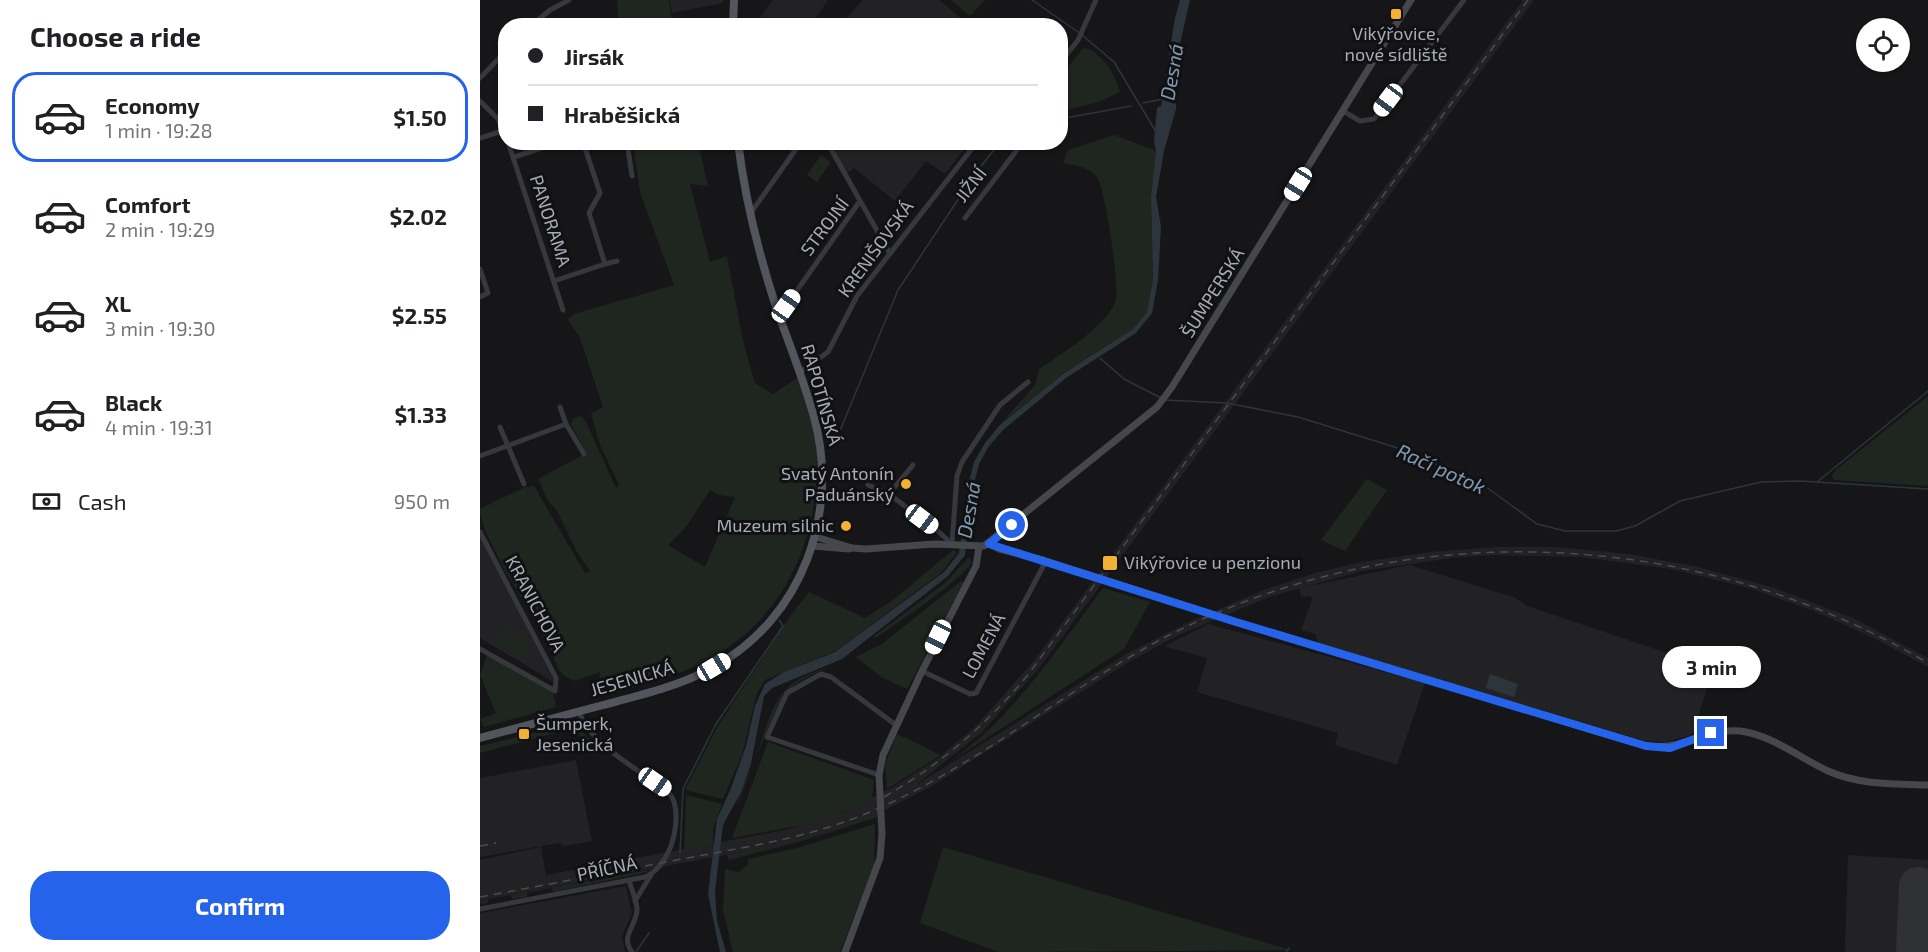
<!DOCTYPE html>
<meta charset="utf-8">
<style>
body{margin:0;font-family:"Exo 2",sans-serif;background:#f2f2f2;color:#202124;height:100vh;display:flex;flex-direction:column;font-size:22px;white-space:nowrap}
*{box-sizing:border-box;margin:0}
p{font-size:20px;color:#757577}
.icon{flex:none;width:33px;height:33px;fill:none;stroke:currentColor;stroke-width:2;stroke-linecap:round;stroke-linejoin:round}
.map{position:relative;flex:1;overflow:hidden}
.details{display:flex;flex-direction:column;background:#fff;width:480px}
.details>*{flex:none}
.guide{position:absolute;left:18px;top:18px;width:570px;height:132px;border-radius:24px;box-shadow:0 2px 4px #0004;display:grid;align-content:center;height:132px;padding:0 30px;background:#fff}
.fabs{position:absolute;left:1376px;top:18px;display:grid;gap:12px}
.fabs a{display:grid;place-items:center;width:54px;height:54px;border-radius:50%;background:#fff;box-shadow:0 2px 4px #0004;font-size:30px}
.end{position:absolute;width:27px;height:27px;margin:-14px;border:8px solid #2563eb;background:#fff;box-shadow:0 0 0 3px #fff}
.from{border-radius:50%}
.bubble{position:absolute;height:42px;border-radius:21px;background:#fff;box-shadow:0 2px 4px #0004;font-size:20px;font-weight:700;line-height:42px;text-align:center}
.car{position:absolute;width:18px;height:36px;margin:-18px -9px;border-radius:8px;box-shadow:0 0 4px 2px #0007;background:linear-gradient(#fff 24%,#345 0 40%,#fff 0 76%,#345 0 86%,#fff 0)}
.guide b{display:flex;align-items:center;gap:21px;height:57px;font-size:22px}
.guide b+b{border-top:2px solid #e0e0e0}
.guide i{width:15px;height:15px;background:#202124}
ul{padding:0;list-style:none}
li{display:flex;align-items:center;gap:18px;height:90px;margin:0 12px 9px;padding:0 18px;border:3px solid transparent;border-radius:24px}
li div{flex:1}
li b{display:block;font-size:22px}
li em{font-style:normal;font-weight:700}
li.on{border-color:#2563eb}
li>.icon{width:54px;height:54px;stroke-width:1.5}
h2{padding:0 30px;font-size:27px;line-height:72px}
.pay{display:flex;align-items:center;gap:15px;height:66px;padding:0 30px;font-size:22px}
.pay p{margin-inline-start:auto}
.cta{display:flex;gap:12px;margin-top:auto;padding:12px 30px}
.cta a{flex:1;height:69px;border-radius:24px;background:#2563eb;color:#fff;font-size:24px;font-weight:700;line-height:69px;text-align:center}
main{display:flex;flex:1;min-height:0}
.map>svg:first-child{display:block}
</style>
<main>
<section class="details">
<h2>Choose a ride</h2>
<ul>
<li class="on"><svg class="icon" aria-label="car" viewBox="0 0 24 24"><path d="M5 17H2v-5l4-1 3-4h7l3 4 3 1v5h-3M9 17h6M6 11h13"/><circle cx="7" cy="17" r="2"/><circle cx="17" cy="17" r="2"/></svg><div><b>Economy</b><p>1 min · 19:28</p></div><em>$1.50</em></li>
<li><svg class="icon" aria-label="car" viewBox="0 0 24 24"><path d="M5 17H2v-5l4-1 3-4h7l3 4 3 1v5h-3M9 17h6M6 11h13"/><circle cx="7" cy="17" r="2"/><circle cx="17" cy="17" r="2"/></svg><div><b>Comfort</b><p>2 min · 19:29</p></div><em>$2.02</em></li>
<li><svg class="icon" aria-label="car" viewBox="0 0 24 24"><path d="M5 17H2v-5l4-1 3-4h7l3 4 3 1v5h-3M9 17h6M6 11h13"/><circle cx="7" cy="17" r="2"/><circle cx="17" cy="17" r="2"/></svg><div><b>XL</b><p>3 min · 19:30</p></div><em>$2.55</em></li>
<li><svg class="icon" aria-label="car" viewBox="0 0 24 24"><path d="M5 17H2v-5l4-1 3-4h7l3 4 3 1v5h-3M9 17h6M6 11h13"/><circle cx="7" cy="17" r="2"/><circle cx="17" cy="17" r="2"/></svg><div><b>Black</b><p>4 min · 19:31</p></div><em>$1.33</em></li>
</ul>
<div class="pay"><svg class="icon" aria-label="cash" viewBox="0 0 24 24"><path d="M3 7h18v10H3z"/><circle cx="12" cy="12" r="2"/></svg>Cash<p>950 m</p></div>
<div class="cta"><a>Confirm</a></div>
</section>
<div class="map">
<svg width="1448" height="952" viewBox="0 0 1448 952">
<rect width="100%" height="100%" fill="#161618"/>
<g fill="#222225">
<polygon points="190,0 243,0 243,3 192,13"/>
<polygon points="293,0 348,0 331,25 275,25"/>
<polygon points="383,0 459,0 489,25 360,25"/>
<polygon points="1043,0 1054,0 560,667 502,732 436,785 648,653 713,620 786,589 835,573 881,562 950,552 1016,547 1077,547 1149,554 1214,566 1295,588 1373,618 1448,658 1448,667 1392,637 1334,611 1269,588 1191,569 1100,557 1016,555 972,558 882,571 789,597 699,635 652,660 452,786 387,819 316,842 1,900 0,905 0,860 61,847 66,875 310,829 362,812 412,788 458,758 496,726 553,662"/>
<polygon points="349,143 489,143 465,174 446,161 415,201 374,168 367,173"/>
<polygon points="0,534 73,679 72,681 0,638"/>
<polygon points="930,565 1036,598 1047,606 1229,667 1229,681 1214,731 1209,736 1185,742 1165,741 837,643 835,634 821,630 832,600 831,596 821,597 820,588"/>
<polygon points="729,624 945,683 917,765 855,745 858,733 717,692 727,658 684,646"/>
<polygon points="96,760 112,841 84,846 79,843 0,857 0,778"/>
<polygon points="1368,855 1448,860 1448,952 1365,952"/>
<polygon points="146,886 152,913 142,936 145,952 0,952 0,913"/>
</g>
<g fill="#1e261f" fill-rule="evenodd">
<polygon points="137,0 189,0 191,15 198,25 139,25"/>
<polygon points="471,0 505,0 490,16"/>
<path d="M 603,48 C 619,48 637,77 640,92 L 619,102 L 581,111 L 581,76 Z"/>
<path d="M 634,135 L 677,151 L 671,197 L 673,279 L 667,312 L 653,329 L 583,374 L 519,426 L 555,385 L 559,369 C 582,354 623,328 635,303 C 641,292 625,187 617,177 C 609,167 595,165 583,163 L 588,150 Z"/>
<path d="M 153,143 L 218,143 L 228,186 L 210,184 L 230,262 L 247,256 L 263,341 L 275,383 L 293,394 L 317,378 C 324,397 334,419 336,439 C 343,523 314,606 241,652 C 203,676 159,686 117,698 L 120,672 L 95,681 C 89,679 84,676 80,671 C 74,662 72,651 67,641 C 53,615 0,536 0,509 L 45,487 L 54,486 L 105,573 L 110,571 L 97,552 L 77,511 L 68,501 L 58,479 L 106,453 L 91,424 L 93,419 L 101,416 L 106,422 L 136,488 L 139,485 L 120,445 L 111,414 L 123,407 L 100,338 L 88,320 L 94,314 L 194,285 L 160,192 ZM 230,490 L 239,495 L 255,497 L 225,567 L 188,545 L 206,527 Z"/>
<polygon points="341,155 351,162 337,182 327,175"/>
<polygon points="1448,396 1448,486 1354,480 1352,476 1356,470"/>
<polygon points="887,479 907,490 865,551 841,540"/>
<polygon points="473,550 477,552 461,573 357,650 285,680 277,693 262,755 243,799 205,790 238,726 310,616 329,592 385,618 413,600"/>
<path d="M 489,557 L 492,562 C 486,577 413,626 396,638 L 394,636 L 465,583 Z"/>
<polygon points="481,581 484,582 427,689 401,677 376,657 402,644"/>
<path d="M 623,588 L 670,602 L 644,649 L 465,765 C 531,721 576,650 623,588 Z"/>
<polygon points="27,628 50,641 40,659 17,644"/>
<polygon points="7,655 73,693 76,707 4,727 0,719 16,713 0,675"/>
<path d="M 347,668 C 335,673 323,678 313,686 C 293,705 269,777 257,805 C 257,795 269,774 274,762 C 292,716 290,683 347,668 Z"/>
<path d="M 87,725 L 100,730 L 121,750 C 108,748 102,731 87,730 L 0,753 L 0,746 Z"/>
<polygon points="417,734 461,755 407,789 405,764"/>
<polygon points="288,742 394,780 392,799 335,823 252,838"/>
<polygon points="206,795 242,804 233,829 233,845 204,849"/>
<polygon points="398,812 397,817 333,838 249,860 247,855 334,837"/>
<polygon points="395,824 394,865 360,952 253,952 243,910 245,869 258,872 268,865 268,859 317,848"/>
<polygon points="463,847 811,950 518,952 440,923"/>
<polygon points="173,869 163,873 73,892 72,888 47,893 47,897 32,899 31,895 8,899 8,903 1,904 1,900"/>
</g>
<g fill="#2c353c">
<polygon points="700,0 710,0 696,61 696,109 684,151 676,197 681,227 678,280 672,313 656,333 586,378 523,430 509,446 499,464 493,487 485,555 468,576 362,659 292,688 284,696 271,764 261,792 243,825 235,891 237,921 246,952 240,952 228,894 237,819 251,788 266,746 275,706 285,684 304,672 355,652 464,572 479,553 488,486 494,462 505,443 519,426 583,374 653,329 667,312 673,279 671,197 676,151 674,141 677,108 681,106 695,18"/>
<polygon points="1010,674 1038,684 1034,697 1006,688"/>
</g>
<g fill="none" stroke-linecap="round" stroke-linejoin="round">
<g stroke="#2c353c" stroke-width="1.5">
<polyline points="552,0 598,32"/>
<polyline points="602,35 634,62 675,130"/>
<polyline points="663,103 683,99"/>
<polyline points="580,119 651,106"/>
<polyline points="620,358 644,379 681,398"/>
<polyline points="685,400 747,403 818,417 921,449 1002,484 1057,524 1085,531 1136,531 1155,526 1200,501 1281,482 1320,481 1448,489"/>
<polyline points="350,448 357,438 418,290 495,174 520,142"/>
<polyline points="1337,482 1448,391"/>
<polyline points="200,853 203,789 236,724 303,626 299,620"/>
<polyline points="156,952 169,933"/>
<polyline points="806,952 809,948"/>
</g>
<polyline stroke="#303135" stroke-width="38" points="1435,952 1438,886"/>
<g stroke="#37383d" stroke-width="5">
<polyline points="51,26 70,10 89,0"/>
<polyline points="580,63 598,40 616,0"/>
<polyline points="0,78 26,51"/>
<polyline points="0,101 18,119 26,137"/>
<polyline points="863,111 880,121 894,119 984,0"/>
<polyline points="0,138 19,132 24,135"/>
<polyline points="28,142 83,310"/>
<polyline points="147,142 152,176"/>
<polyline points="347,142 409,252"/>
<polyline points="34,157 80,142"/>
<polyline points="270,214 321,142"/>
<polyline points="485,218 543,142"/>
<polyline points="125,264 137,261"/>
<polyline points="0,269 8,293 0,297"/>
<polyline points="74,281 125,264 109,213 120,193 103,142"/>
<polyline points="298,312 306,306 380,201"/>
<polyline points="320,372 348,352 377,296 497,142"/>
<polyline points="80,407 86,424 104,454"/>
<polyline points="20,427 44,484"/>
<polyline points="0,456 86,424"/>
<polyline points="433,465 409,494 459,532 472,544"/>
<polyline points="388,485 409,494"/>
<polyline points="0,532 76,678 75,691 0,649"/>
<polyline points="472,544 477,476 482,462 520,405 548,382"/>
<polyline points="442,671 490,694 496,693 566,561"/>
<polyline points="399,775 287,737 307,693 341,674 351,677 416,725"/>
<path d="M 149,881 C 152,890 157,901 157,910 C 156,927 140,936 152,952"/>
<polyline points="155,901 171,875"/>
<path d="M 0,909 L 165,877 C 177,872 186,858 191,846 C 196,831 200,805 189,793 C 183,786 174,782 167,777 C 140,758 112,742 98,711"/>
</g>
<g stroke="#45474d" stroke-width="7">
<polyline points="336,537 372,548 386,549 454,544 504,546 677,407 692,387 931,0"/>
<path d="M 508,543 L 519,549 L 563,560 L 756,622 L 1166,746 C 1204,751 1223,728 1260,731 C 1292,735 1320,758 1348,771 C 1379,785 1415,784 1448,785"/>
<polyline points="333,546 369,549"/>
<polyline points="365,952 400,858 402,834 399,775 403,755 442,671 496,566 499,547"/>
</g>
<g stroke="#53555c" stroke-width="8">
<polyline points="253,26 254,0"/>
<path d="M 0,738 C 41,727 82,716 123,705 C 161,695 200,686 234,667 C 323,618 360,512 334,417 C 324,381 310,346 297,310 C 279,255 265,200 258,142"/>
</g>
<g stroke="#4a4c52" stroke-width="1.5" stroke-dasharray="8 6" stroke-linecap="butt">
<path d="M 404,797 C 460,765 506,725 547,676 L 1048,0"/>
<polyline points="0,846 16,843"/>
<path d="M 0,897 C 71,884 142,870 213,857 C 271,846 330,837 385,814 C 488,772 580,694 678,641 C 918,513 1214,525 1448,663"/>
</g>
</g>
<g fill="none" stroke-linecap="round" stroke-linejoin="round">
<polyline stroke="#2563eb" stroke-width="8" points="532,525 509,544 756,622 1166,746 1190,748 1231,733"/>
</g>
<g fill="#f2b134" stroke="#111113" stroke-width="2">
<rect x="910" y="8" width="12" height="12" rx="3"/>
<circle cx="426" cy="484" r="6"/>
<circle cx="366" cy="526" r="6"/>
<rect x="622" y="555" width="16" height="16" rx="3"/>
<rect x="38" y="728" width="12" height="12" rx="3"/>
</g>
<g text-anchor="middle" stroke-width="6" stroke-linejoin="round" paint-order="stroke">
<g font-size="18" fill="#a8adb8" stroke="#111113" text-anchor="end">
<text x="916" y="40" text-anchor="middle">Vikýřovice,<tspan x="916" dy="21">nové sídliště</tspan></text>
<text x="414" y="480">Svatý Antonín<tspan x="414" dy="21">Paduánský</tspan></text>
<text x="354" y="532">Muzeum silnic</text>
<text x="644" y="569" text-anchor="start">Vikýřovice u penzionu</text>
<text x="56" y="730" text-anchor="start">Šumperk,<tspan x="56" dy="21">Jesenická</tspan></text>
</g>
<g font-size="18" fill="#a8adb8" stroke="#111113">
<text transform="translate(491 185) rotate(-52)" y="6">JIŽNÍ</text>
<text transform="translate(70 221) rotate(72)" y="6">PANORAMA</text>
<text transform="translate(345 227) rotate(-53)" y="6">STROJNÍ</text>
<text transform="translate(396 249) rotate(-54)" y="6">KRENIŠOVSKÁ</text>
<text transform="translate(733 293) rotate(-58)" y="6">ŠUMPERSKÁ</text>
<text transform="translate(341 395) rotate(74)" y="6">RAPOTÍNSKÁ</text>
<text transform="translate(55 604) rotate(62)" y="6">KRANICHOVA</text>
<text transform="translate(504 646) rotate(-62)" y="6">LOMENÁ</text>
<text transform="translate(152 679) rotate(-16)" y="6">JESENICKÁ</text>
<text transform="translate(127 869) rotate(-12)" y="6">PŘÍČNÁ</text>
</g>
<g font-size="20" font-style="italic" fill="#7f9bb3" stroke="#111113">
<text transform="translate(692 72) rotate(-80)" y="7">Desná</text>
<text transform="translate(961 469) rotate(24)" y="7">Račí potok</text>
<text transform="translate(489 510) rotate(-80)" y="7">Desná</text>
</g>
</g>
</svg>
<div class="fabs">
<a><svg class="icon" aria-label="locate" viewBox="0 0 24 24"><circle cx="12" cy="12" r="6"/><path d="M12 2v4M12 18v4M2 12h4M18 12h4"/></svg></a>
</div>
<i class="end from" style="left:532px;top:525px"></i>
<i class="end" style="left:1231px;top:733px"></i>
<div class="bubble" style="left:1182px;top:646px;width:99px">3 min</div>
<i class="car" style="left:908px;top:100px;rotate:217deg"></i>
<i class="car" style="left:818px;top:184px;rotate:212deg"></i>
<i class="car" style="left:306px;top:306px;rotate:35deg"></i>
<i class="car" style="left:442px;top:519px;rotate:127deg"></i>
<i class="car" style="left:458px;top:637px;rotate:206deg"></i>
<i class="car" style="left:234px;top:667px;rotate:59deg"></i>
<i class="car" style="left:175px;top:782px;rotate:125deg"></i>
<div class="guide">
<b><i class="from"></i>Jirsák</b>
<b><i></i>Hraběšická</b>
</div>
</div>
</main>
